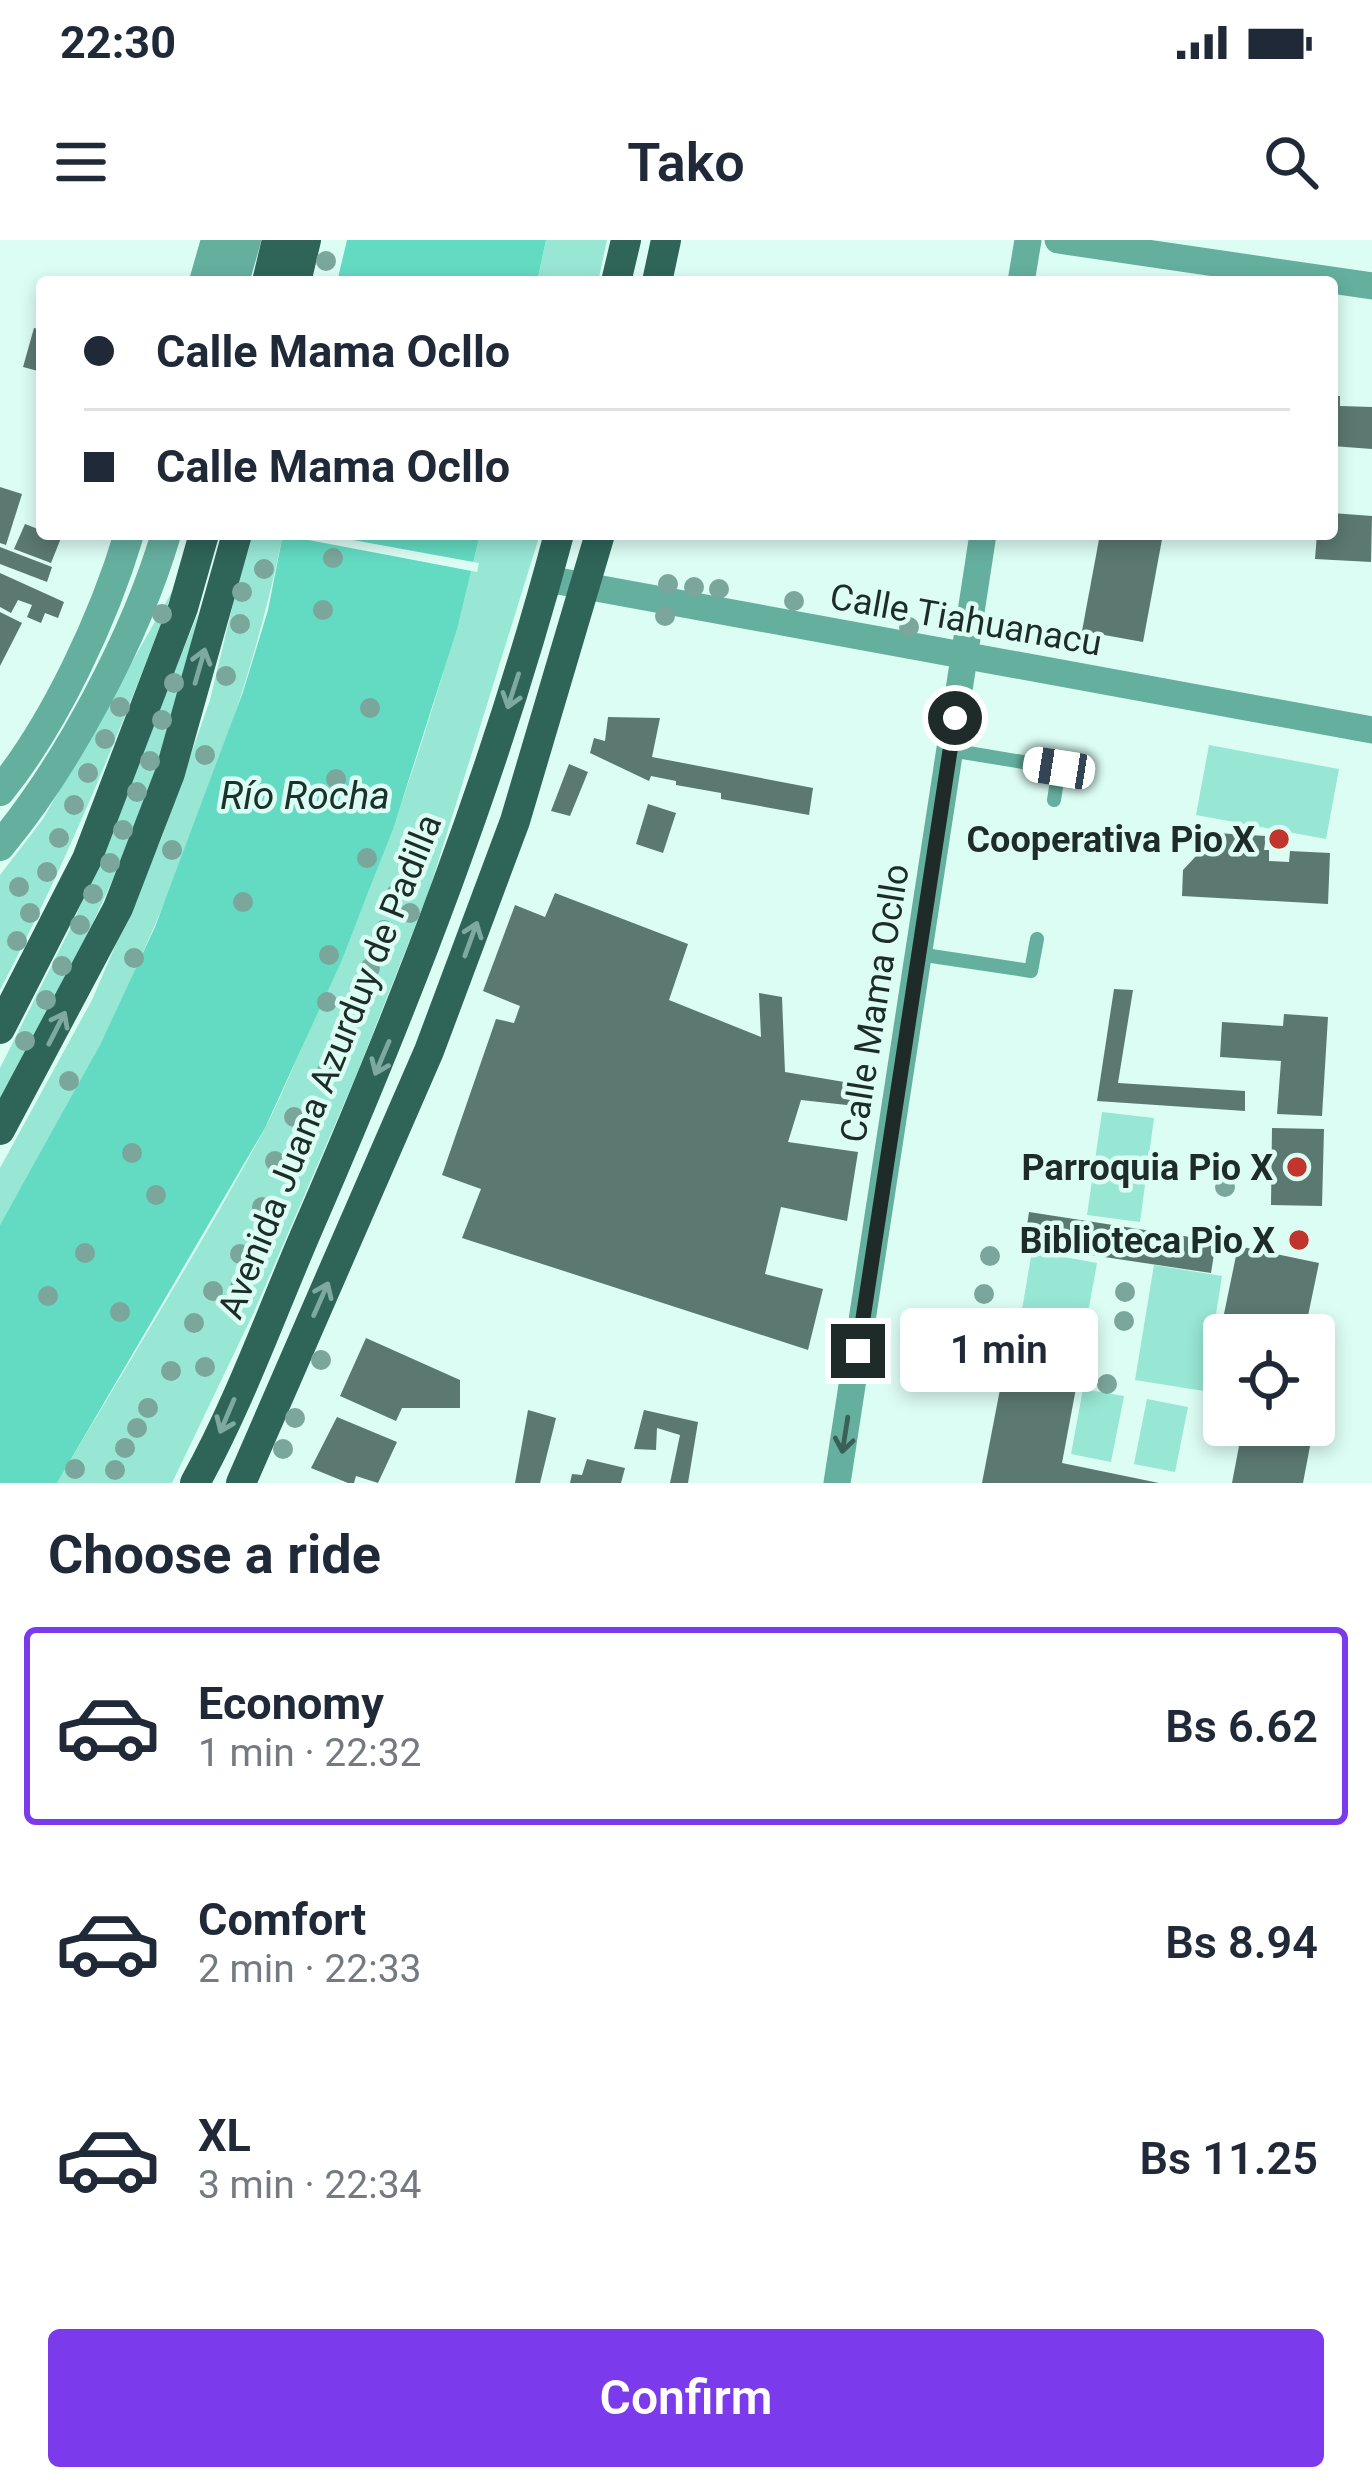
<!DOCTYPE html>
<meta charset="utf-8">
<style>
body{margin:0;font-family:Roboto,sans-serif;background:#f2f2f3;color:#1f2937;height:100vh;display:flex;flex-direction:column;font-size:45px;white-space:nowrap}
*{box-sizing:border-box;margin:0}
p{font-size:39px;color:#747a83}
.icon{flex:none;width:66px;height:66px;fill:none;stroke:currentColor;stroke-width:2;stroke-linecap:round;stroke-linejoin:round}
.map{position:relative;height:1243px;overflow:hidden}
.sheet{display:flex;flex-direction:column;background:#fff;flex:1}
.sheet>*{flex:none}
.banner{position:absolute;left:36px;top:36px;width:1302px;height:264px;border-radius:12px;box-shadow:0 6px 18px #0003;display:grid;align-content:center;height:264px;padding:0 48px;background:#fff}
.fabs{position:absolute;left:1203px;top:1074px;display:grid;gap:24px}
.fabs a{display:grid;place-items:center;width:132px;height:132px;border-radius:12px;background:#fff;box-shadow:0 6px 18px #0003;font-size:60px}
.end{position:absolute;width:54px;height:54px;margin:-27px;border:15px solid #1e2b28;background:#fff;box-shadow:0 0 0 6px #fff}
.from{border-radius:50%}
.bubble{position:absolute;height:84px;border-radius:12px;background:#fff;box-shadow:0 6px 18px #0003;font-size:39px;font-weight:600;line-height:84px;text-align:center}
.car{position:absolute;width:36px;height:72px;margin:-36px -18px;border-radius:15px;box-shadow:0 0 9px 3px #0007;background:linear-gradient(#fff 24%,#345 0 40%,#fff 0 76%,#345 0 86%,#fff 0)}
.banner b{display:flex;align-items:center;gap:42px;height:114px;font-size:45px}
.banner b+b{border-top:3px solid #e0e1e3}
.banner i{width:30px;height:30px;background:#1f2937}
ul{padding:0;list-style:none}
li{display:flex;align-items:center;gap:36px;height:198px;margin:0 24px 18px;padding:0 24px;border:6px solid transparent;border-radius:12px}
li div{flex:1}
li b{display:block;font-size:45px}
li em{font-style:normal;font-weight:600}
li.active{border-color:#7c3aed}
li>.icon{width:108px;height:108px;stroke-width:1.5}
h2{padding:0 48px;font-size:54px;line-height:144px}
.action{display:flex;gap:24px;margin-top:auto;padding:24px 48px}
.action a{flex:1;height:138px;border-radius:12px;background:#7c3aed;color:#fff;font-size:48px;font-weight:600;line-height:138px;text-align:center}
.status{display:flex;justify-content:space-between;align-items:center;height:84px;padding:0 60px;background:#fff;direction:ltr}
.status svg{height:33px;fill:currentColor}
header{display:flex;justify-content:space-between;align-items:center;height:156px;padding:0 48px;background:#fff;font-size:54px;font-weight:600}
.map>svg:first-child{display:block}
</style>
<div class="status"><b>22:30</b><svg viewBox="0 0 49 12"><path d="M0 12V9h3v3zM5 12V6h3v6zM10 12V3h3v9zM15 12V0h3v12zM26 1h20v11H26zM47 4h2v5h-2z"/></svg></div>
<header><svg class="icon" aria-label="menu" viewBox="0 0 24 24"><path d="M4 6h16M4 12h16M4 18h16"/></svg>Tako<svg class="icon" aria-label="search" viewBox="0 0 24 24"><circle cx="10" cy="10" r="6"/><path d="M15 15l6 6"/></svg></header>
<div class="map">
<svg width="1372" height="1243" viewBox="0 0 1372 1243">
<rect width="100%" height="100%" fill="#dcfdf4"/>
<g fill="#98e6d4">
<polygon points="546,0 607,0 598,42 537,42"/>
<path d="M 250,294 L 283,294 C 249,464 177,645 102,801 C 71,864 34,924 0,985 L 0,928 L 92,760 L 162,597 L 210,460 Z"/>
<path d="M 480,294 L 540,294 L 429,651 L 356,836 L 254,1072 L 172,1243 L 57,1243 C 126,1126 199,1010 264,890 C 281,858 294,824 309,791 C 383,632 439,465 480,294 Z"/>
<path d="M 174,348 C 123,486 68,620 0,750 L 0,635 L 43,579 Z"/>
<path d="M 199,371 C 189,410 181,450 169,488 C 130,618 66,743 0,861 L 0,828 L 74,681 Z"/>
<polygon points="1209,505 1339,529 1326,599 1196,575"/>
<polygon points="1102,872 1154,878 1140,982 1087,975"/>
<polygon points="1032,1011 1097,1023 1079,1122 1015,1111"/>
<polygon points="1154,1025 1222,1036 1204,1151 1135,1140"/>
<polygon points="1083,1149 1124,1156 1111,1222 1071,1214"/>
<polygon points="1147,1159 1188,1167 1175,1232 1134,1224"/>
</g>
<g fill="#63dac2">
<polygon points="347,0 546,0 537,42 337,42"/>
<polygon points="283,294 480,294 457,389 393,589 341,722 265,888 57,1243 0,1243 0,985 100,805 155,687 243,452 268,370"/>
</g>
<polygon fill="#dcfdf4" points="277,294 320,294 479,323 477,332"/>
<g fill="#5b7971">
<polygon points="34,88 42,90 42,132 23,127"/>
<polygon points="1332,156 1340,156 1340,166 1372,167 1372,209 1332,206"/>
<polygon points="0,247 22,254 6,305 0,303"/>
<polygon points="1332,273 1372,276 1371,322 1315,319 1317,294 1332,294"/>
<polygon points="25,284 61,298 51,323 14,309"/>
<polygon points="1100,294 1163,294 1143,402 1082,391"/>
<polygon points="0,307 52,327 47,342 0,324"/>
<polygon points="0,333 64,362 58,378 45,373 41,383 27,377 32,365 18,360 11,373 0,367"/>
<polygon points="0,372 22,383 0,426"/>
<polygon points="608,477 660,478 652,517 813,548 809,575 721,559 721,553 676,545 676,541 651,536 649,541 590,513 594,498 605,501"/>
<polygon points="569,524 588,532 570,576 551,571"/>
<polygon points="648,564 676,573 663,613 636,604"/>
<polygon points="1199,592 1266,596 1264,610 1269,610 1269,621 1289,622 1290,611 1330,613 1328,664 1182,656 1183,630 1197,615"/>
<polygon points="555,653 688,704 669,760 761,797 759,753 782,757 785,832 868,846 865,867 801,860 788,902 858,912 847,981 781,967 765,1034 823,1049 808,1110 462,998 481,949 442,935 496,779 514,783 520,766 483,751 515,665 545,677"/>
<polygon points="1114,749 1133,750 1118,843 1245,851 1245,871 1097,861"/>
<polygon points="1284,774 1328,777 1322,876 1277,874 1281,821 1220,817 1222,782 1283,786"/>
<polygon points="1272,888 1324,889 1322,966 1271,965"/>
<polygon points="1029,972 1216,1001 1211,1033 1024,1005"/>
<polygon points="1238,1006 1319,1023 1304,1095 1224,1095 1224,1139 1211,1137"/>
<polygon points="366,1098 460,1140 460,1168 402,1168 396,1181 340,1156"/>
<polygon points="1006,1118 1079,1132 1062,1223 1159,1243 982,1243"/>
<polygon points="528,1170 556,1178 540,1243 515,1243"/>
<polygon points="644,1170 698,1182 688,1243 670,1243 680,1195 657,1188 656,1210 634,1209"/>
<polygon points="337,1177 397,1202 378,1243 356,1236 354,1243 348,1243 311,1228"/>
<polygon points="1243,1185 1314,1185 1303,1243 1232,1243"/>
<polygon points="587,1219 625,1228 621,1243 570,1243 572,1234 582,1235"/>
</g>
<g fill="none" stroke-linecap="round" stroke-linejoin="round">
<g stroke="#65af9e" stroke-width="14">
<polyline points="950,510 1059,528 1054,560"/>
<polyline points="918,714 1031,731 1037,699"/>
</g>
<g stroke="#65af9e" stroke-width="27">
<polyline points="1058,0 1372,46"/>
<polyline points="1021,42 1028,0"/>
<polyline points="547,339 1372,490"/>
<polyline points="837,1243 983,294"/>
</g>
<g stroke="#65af9e" stroke-width="30">
<polyline points="204,42 216,0"/>
<polyline points="234,42 246,0"/>
<path d="M 0,551 C 55,483 104,378 129,294"/>
<path d="M 0,606 C 68,524 136,396 166,294"/>
</g>
<g stroke="#2f6459" stroke-width="30">
<polyline points="267,42 277,0"/>
<polyline points="296,42 306,0"/>
<polyline points="616,42 626,0"/>
<polyline points="657,42 666,0"/>
<polyline points="0,789 87,619 183,368 204,294"/>
<polyline points="0,890 118,668 170,533 237,294"/>
<path d="M 195,1243 C 240,1162 272,1071 309,986 C 407,760 496,532 559,294"/>
<polyline points="241,1243 429,811 515,581 600,294"/>
</g>
</g>
<g fill="#7ba69b">
<circle cx="326" cy="21" r="10"/>
<circle cx="333" cy="318" r="10"/>
<circle cx="264" cy="329" r="10"/>
<circle cx="668" cy="344" r="10"/>
<circle cx="694" cy="347" r="10"/>
<circle cx="719" cy="349" r="10"/>
<circle cx="242" cy="352" r="10"/>
<circle cx="794" cy="361" r="10"/>
<circle cx="323" cy="370" r="10"/>
<circle cx="162" cy="374" r="10"/>
<circle cx="665" cy="376" r="10"/>
<circle cx="240" cy="384" r="10"/>
<circle cx="909" cy="387" r="10"/>
<circle cx="226" cy="436" r="10"/>
<circle cx="174" cy="443" r="10"/>
<circle cx="120" cy="467" r="10"/>
<circle cx="370" cy="468" r="10"/>
<circle cx="162" cy="480" r="10"/>
<circle cx="105" cy="499" r="10"/>
<circle cx="205" cy="515" r="10"/>
<circle cx="150" cy="521" r="10"/>
<circle cx="88" cy="533" r="10"/>
<circle cx="336" cy="539" r="10"/>
<circle cx="137" cy="552" r="10"/>
<circle cx="74" cy="565" r="10"/>
<circle cx="123" cy="590" r="10"/>
<circle cx="59" cy="598" r="10"/>
<circle cx="172" cy="610" r="10"/>
<circle cx="367" cy="618" r="10"/>
<circle cx="413" cy="621" r="10"/>
<circle cx="110" cy="623" r="10"/>
<circle cx="47" cy="632" r="10"/>
<circle cx="19" cy="647" r="10"/>
<circle cx="93" cy="654" r="10"/>
<circle cx="396" cy="654" r="10"/>
<circle cx="243" cy="662" r="10"/>
<circle cx="30" cy="673" r="10"/>
<circle cx="410" cy="673" r="10"/>
<circle cx="80" cy="685" r="10"/>
<circle cx="384" cy="690" r="10"/>
<circle cx="17" cy="701" r="10"/>
<circle cx="329" cy="715" r="10"/>
<circle cx="134" cy="718" r="10"/>
<circle cx="62" cy="726" r="10"/>
<circle cx="370" cy="728" r="10"/>
<circle cx="46" cy="760" r="10"/>
<circle cx="327" cy="762" r="10"/>
<circle cx="358" cy="766" r="10"/>
<circle cx="25" cy="801" r="10"/>
<circle cx="345" cy="803" r="10"/>
<circle cx="327" cy="831" r="10"/>
<circle cx="69" cy="841" r="10"/>
<circle cx="294" cy="877" r="10"/>
<circle cx="132" cy="913" r="10"/>
<circle cx="275" cy="921" r="10"/>
<circle cx="1225" cy="947" r="10"/>
<circle cx="156" cy="955" r="10"/>
<circle cx="262" cy="967" r="10"/>
<circle cx="85" cy="1013" r="10"/>
<circle cx="240" cy="1014" r="10"/>
<circle cx="990" cy="1016" r="10"/>
<circle cx="240" cy="1047" r="10"/>
<circle cx="213" cy="1051" r="10"/>
<circle cx="1125" cy="1052" r="10"/>
<circle cx="984" cy="1054" r="10"/>
<circle cx="48" cy="1056" r="10"/>
<circle cx="120" cy="1072" r="10"/>
<circle cx="1124" cy="1081" r="10"/>
<circle cx="194" cy="1083" r="10"/>
<circle cx="321" cy="1120" r="10"/>
<circle cx="205" cy="1127" r="10"/>
<circle cx="171" cy="1131" r="10"/>
<circle cx="1107" cy="1144" r="10"/>
<circle cx="148" cy="1168" r="10"/>
<circle cx="295" cy="1178" r="10"/>
<circle cx="137" cy="1188" r="10"/>
<circle cx="125" cy="1208" r="10"/>
<circle cx="283" cy="1209" r="10"/>
<circle cx="75" cy="1229" r="10"/>
<circle cx="115" cy="1230" r="10"/>
</g>
<defs><path id="oneway-shaft" d="M-6 0H5M1.5-3L5.5 0L1.5 3" fill="none" stroke-width="1.6" stroke-linecap="round" stroke-linejoin="round" transform="scale(3)"/></defs>
<g stroke="#7da99f">
<use href="#oneway-shaft" transform="translate(200 426) rotate(-74)"/>
<use href="#oneway-shaft" transform="translate(513 451) rotate(108)"/>
<use href="#oneway-shaft" transform="translate(471 699) rotate(-70)"/>
<use href="#oneway-shaft" transform="translate(57 788) rotate(-63)"/>
<use href="#oneway-shaft" transform="translate(382 818) rotate(113)"/>
<use href="#oneway-shaft" transform="translate(321 1059) rotate(-66)"/>
<use href="#oneway-shaft" transform="translate(227 1176) rotate(113)"/>
</g>
<use stroke="#3a6057" href="#oneway-shaft" transform="translate(845 1195) rotate(99)"/>
<g fill="none" stroke-linecap="round" stroke-linejoin="round">
<polyline stroke="#1e2b28" stroke-width="15" points="858,1111 955,478"/>
</g>
<g fill="#c2352c" stroke="#dcfdf4" stroke-width="4.5">
<circle cx="1279" cy="599" r="12"/>
<circle cx="1297" cy="927" r="12"/>
<circle cx="1299" cy="1000" r="12"/>
</g>
<g text-anchor="middle" stroke-width="9" stroke-linejoin="round" paint-order="stroke">
<g font-size="36" fill="#1e2b28" stroke="#dcfdf4">
<text transform="translate(966 379) rotate(10)" y="13">Calle Tiahuanacu</text>
<text transform="translate(874 763) rotate(-81)" y="13">Calle Mama Ocllo</text>
<text transform="translate(329 826) rotate(-68)" y="13">Avenida Juana Azurduy de Padilla</text>
</g>
<g font-size="36" font-weight="bold" fill="#1e2b28" stroke="#dcfdf4" text-anchor="end">
<text x="1255" y="612">Cooperativa Pio X</text>
<text x="1273" y="940">Parroquia Pio X</text>
<text x="1275" y="1013">Biblioteca Pio X</text>
</g>
<g font-size="39" font-style="italic" fill="#1b312c" stroke="#dcfdf4">
<text x="305" y="569">Río Rocha</text>
</g>
</g>
</svg>
<div class="fabs">
<a><svg class="icon" aria-label="locate" viewBox="0 0 24 24"><circle cx="12" cy="12" r="6"/><path d="M12 2v4M12 18v4M2 12h4M18 12h4"/></svg></a>
</div>
<i class="end from" style="left:955px;top:478px"></i>
<i class="end" style="left:858px;top:1111px"></i>
<div class="bubble" style="left:900px;top:1068px;width:198px">1 min</div>
<i class="car" style="left:1059px;top:528px;rotate:279deg"></i>
<div class="banner">
<b><i class="from"></i>Calle Mama Ocllo</b>
<b><i></i>Calle Mama Ocllo</b>
</div>
</div>
<section class="sheet">
<h2>Choose a ride</h2>
<ul>
<li class="active"><svg class="icon" aria-label="car" viewBox="0 0 24 24"><path d="M5 17H2v-5l4-1 3-4h7l3 4 3 1v5h-3M9 17h6M6 11h13"/><circle cx="7" cy="17" r="2"/><circle cx="17" cy="17" r="2"/></svg><div><b>Economy</b><p>1 min · 22:32</p></div><em>Bs 6.62</em></li>
<li><svg class="icon" aria-label="car" viewBox="0 0 24 24"><path d="M5 17H2v-5l4-1 3-4h7l3 4 3 1v5h-3M9 17h6M6 11h13"/><circle cx="7" cy="17" r="2"/><circle cx="17" cy="17" r="2"/></svg><div><b>Comfort</b><p>2 min · 22:33</p></div><em>Bs 8.94</em></li>
<li><svg class="icon" aria-label="car" viewBox="0 0 24 24"><path d="M5 17H2v-5l4-1 3-4h7l3 4 3 1v5h-3M9 17h6M6 11h13"/><circle cx="7" cy="17" r="2"/><circle cx="17" cy="17" r="2"/></svg><div><b>XL</b><p>3 min · 22:34</p></div><em>Bs 11.25</em></li>
</ul>
<div class="action"><a>Confirm</a></div>
</section>
